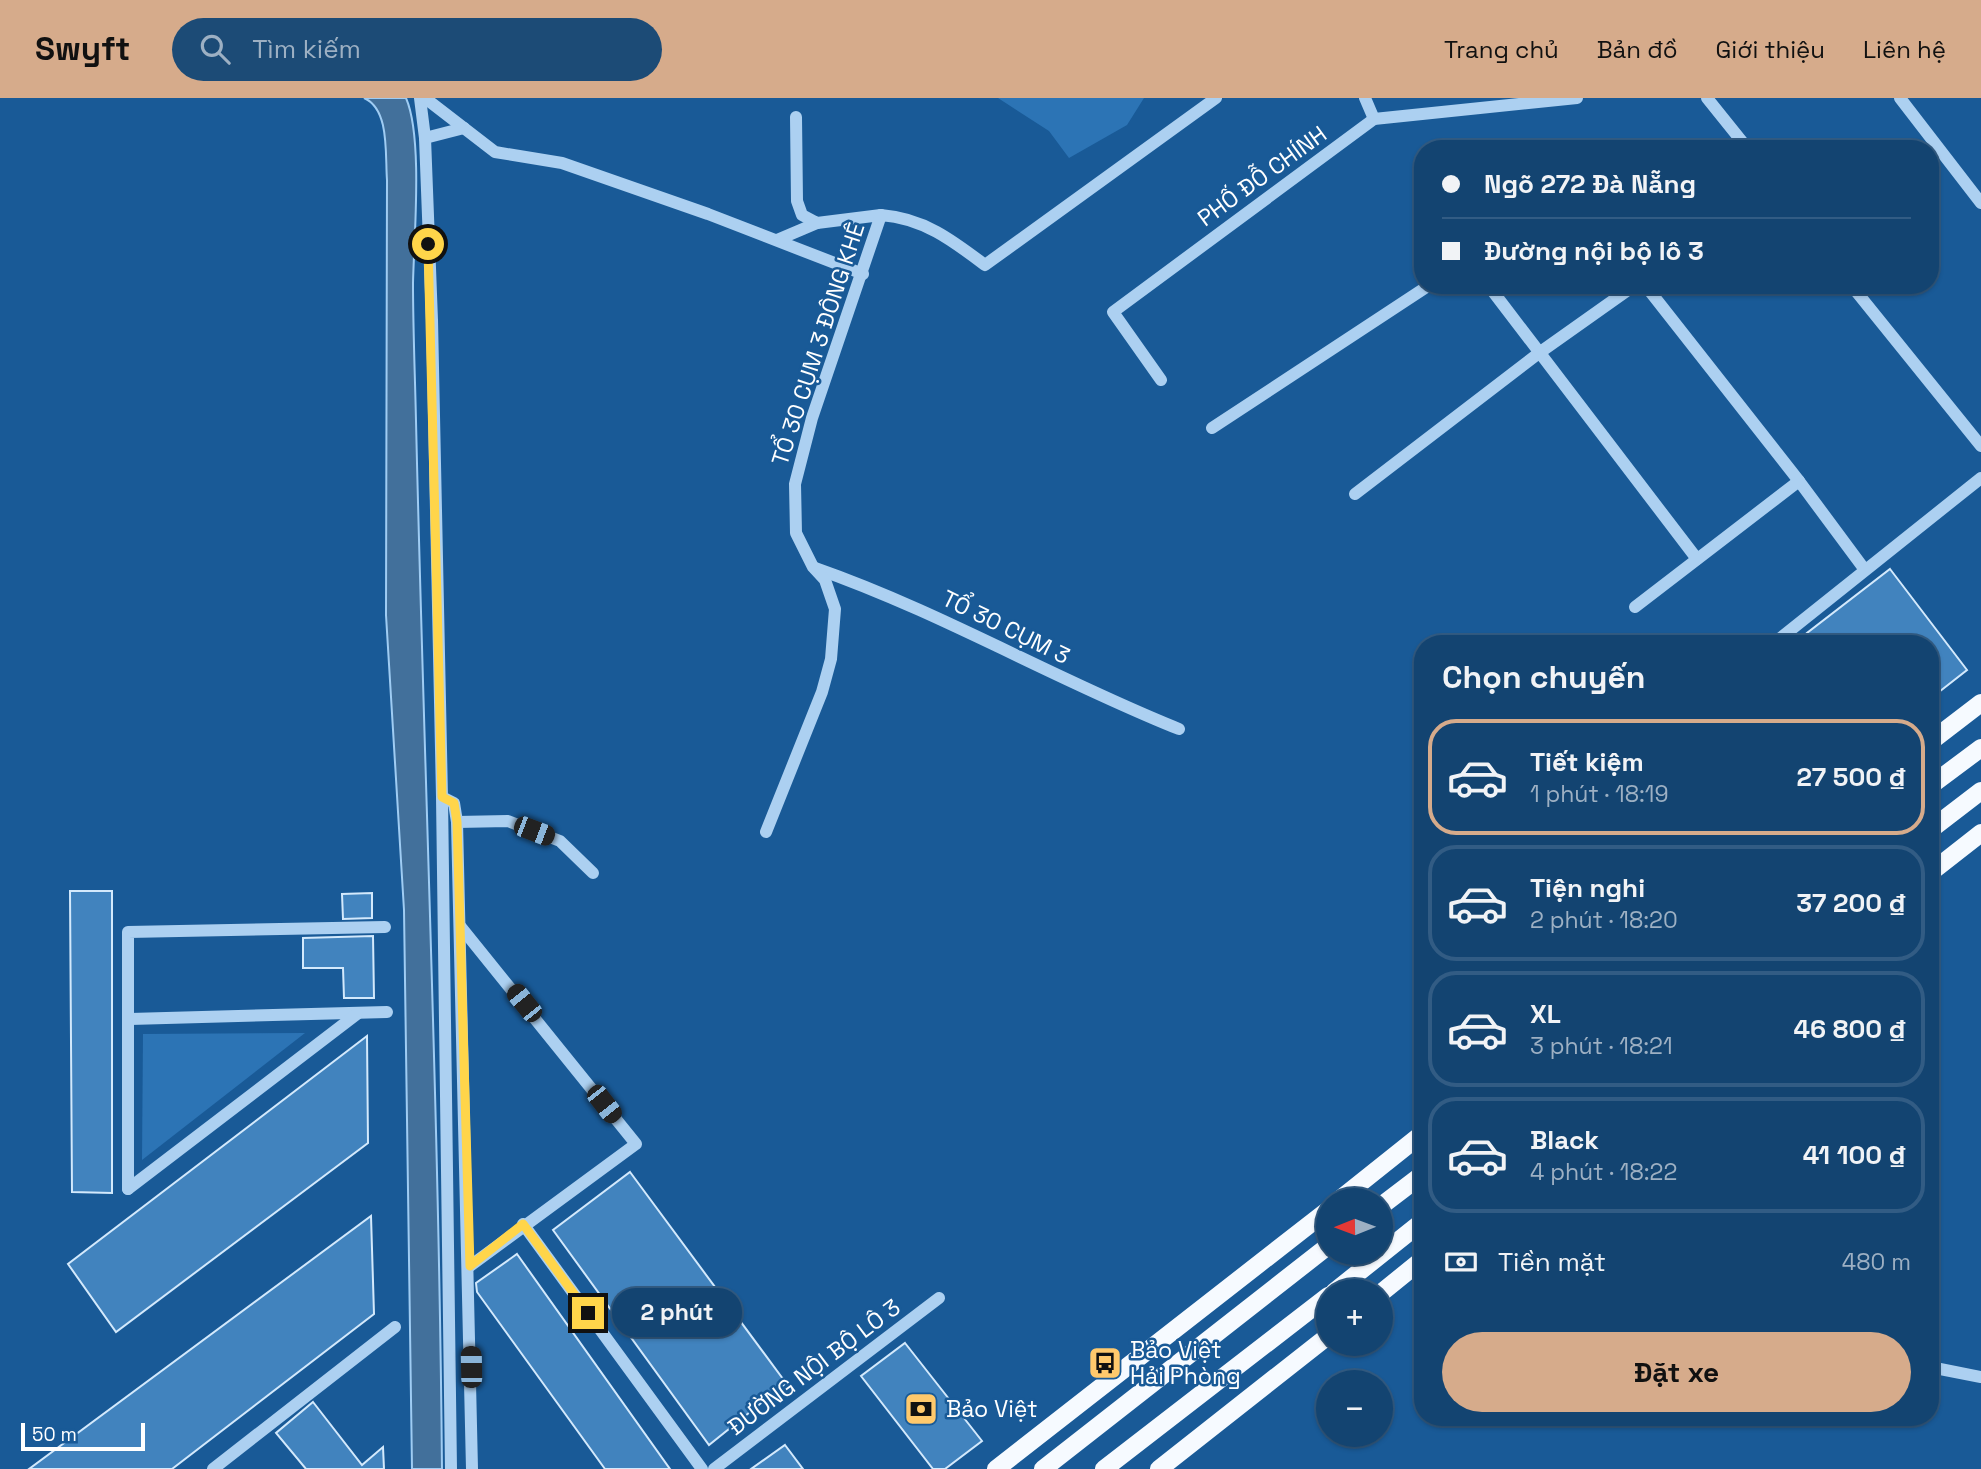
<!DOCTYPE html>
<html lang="vi">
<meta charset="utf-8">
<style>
body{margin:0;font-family:"Space Grotesk",sans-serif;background:#1c4b76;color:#f1f3f6;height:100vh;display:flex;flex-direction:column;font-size:26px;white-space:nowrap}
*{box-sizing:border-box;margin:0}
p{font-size:23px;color:#9db0c3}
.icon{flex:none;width:38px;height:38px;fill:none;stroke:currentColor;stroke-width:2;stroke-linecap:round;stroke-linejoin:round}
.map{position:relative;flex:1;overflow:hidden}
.drawer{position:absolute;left:1414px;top:537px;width:525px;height:791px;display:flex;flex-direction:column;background:#134471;border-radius:28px;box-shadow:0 2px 5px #0004,0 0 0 2px #325c84}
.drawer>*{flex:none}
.banner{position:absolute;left:1414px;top:42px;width:525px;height:154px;border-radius:28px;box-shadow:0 2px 5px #0004,0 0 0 2px #325c84;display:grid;align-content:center;height:154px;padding:0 28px;background:#134471}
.needle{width:46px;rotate:269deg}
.controls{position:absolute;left:1316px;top:1090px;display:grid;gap:14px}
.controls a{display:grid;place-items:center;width:77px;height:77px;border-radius:50%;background:#134471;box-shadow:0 2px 5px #0004,0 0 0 2px #325c84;font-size:35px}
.scale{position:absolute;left:21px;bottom:18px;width:124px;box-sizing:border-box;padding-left:7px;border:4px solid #fff;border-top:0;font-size:19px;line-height:24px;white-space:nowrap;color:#fff;-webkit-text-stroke:5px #195a97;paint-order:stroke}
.end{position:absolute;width:32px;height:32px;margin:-16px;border:9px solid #ffd54a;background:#111;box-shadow:0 0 0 4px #111}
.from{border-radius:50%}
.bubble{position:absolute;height:49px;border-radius:24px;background:#134471;box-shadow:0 2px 5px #0004,0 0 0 2px #325c84;font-size:23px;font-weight:700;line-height:49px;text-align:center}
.car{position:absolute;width:21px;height:42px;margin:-21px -10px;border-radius:9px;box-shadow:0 0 5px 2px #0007;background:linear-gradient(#222 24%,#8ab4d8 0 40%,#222 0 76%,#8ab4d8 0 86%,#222 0)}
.banner b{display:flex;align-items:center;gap:24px;height:66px;font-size:26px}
.banner b+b{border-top:2px solid #325c84}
.banner i{width:18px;height:18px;background:#f1f3f6}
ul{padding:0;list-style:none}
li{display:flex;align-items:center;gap:21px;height:116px;margin:0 14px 10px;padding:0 14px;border:4px solid #325c84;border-radius:28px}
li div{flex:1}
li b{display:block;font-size:26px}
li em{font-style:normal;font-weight:700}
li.selected{border-color:#d6ab8b}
li>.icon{width:63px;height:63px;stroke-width:1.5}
h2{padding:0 28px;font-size:32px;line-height:84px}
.pay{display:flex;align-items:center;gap:18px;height:77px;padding:0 28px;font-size:26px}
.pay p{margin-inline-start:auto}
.action{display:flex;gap:14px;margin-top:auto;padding:14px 28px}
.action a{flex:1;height:80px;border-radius:42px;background:#d6ab8b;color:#111;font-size:28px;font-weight:700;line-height:80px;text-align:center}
header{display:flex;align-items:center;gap:42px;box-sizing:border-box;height:98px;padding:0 35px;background:#d6ab8b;color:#111}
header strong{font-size:33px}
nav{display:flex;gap:38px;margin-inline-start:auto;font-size:24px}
.search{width:490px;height:63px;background:#1c4b76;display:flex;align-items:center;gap:18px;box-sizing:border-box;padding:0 24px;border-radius:38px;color:#9db0c3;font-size:26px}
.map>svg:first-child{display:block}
</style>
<header>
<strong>Swyft</strong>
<div class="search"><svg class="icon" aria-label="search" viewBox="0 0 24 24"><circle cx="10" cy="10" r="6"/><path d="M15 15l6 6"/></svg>Tìm kiếm</div>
<nav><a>Trang chủ</a><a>Bản đồ</a><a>Giới thiệu</a><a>Liên hệ</a></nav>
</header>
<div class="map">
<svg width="1981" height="1371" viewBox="0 0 1981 1371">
<rect width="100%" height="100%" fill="#195a97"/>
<g fill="#2c74b5">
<polygon points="998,0 1144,0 1127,27 1069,60 1049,33"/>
<polygon points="305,935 142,1062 143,936"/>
</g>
<path fill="#42709b" stroke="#9fccf3" stroke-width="2" d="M 364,0 L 406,0 C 423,39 414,139 413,185 C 413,231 415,277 416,323 C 424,672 439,1021 442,1371 L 412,1371 L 404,812 L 386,517 L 387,82 C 385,57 390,11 364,0 Z"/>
<g fill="#4183be" stroke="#d3e9fc" stroke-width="2">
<polygon points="1890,471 1967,572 1930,601 1930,546 1816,546 1807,535"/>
<polygon points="70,793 112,793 112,1095 72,1094"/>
<polygon points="372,795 372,820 343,821 342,796"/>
<polygon points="373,838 374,900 344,900 343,870 303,870 303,840"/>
<polygon points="367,938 368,1045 116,1234 68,1166"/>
<polygon points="630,1074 786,1285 709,1347 553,1132"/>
<polygon points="371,1118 374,1216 172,1371 29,1371"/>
<polygon points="517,1156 670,1371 605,1371 477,1194 476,1185"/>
<polygon points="905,1245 982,1343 945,1371 933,1371 861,1278"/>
<polygon points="313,1304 362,1367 383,1349 384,1371 306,1371 276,1335"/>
<polygon points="785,1347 803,1371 751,1371"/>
</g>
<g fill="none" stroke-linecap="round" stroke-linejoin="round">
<g stroke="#acd0f1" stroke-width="12">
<polyline points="420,0 425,40 432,222 442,699 454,705 457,724 472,1371"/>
<polyline points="425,0 495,54 562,65 708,116 863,176"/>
<polyline points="1365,0 1374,21"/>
<polyline points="1707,0 1748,51"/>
<polyline points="1900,0 1981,105"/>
<polyline points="796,19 797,103 802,117 817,125 881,117"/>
<polyline points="425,40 464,30"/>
<polyline points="777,142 817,125"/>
<polyline points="1488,187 1697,461"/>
<polyline points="1645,187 1799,383 1865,472"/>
<polyline points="1851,187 1981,348"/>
<polyline points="1161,282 1113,214 1374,21 1577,0"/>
<polyline points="1212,330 1428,188 1435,187"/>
<polyline points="1355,396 1539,255 1635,187"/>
<path d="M 815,470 C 941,514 1056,582 1179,631"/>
<polyline points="1635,509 1799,383"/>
<polyline points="1773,546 1981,380"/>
<polyline points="442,699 451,1371"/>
<polyline points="457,724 508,723 560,743 593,775"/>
<path d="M 766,734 L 822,594 L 831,561 L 835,511 L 825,482 L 813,469 L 796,435 L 795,386 L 812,320 L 881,117 C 923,120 952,142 985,167 L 1216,0"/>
<polyline points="460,828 636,1046 470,1168"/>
<polyline points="130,921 387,914"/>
<polyline points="128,1091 128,834 385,829"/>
<polyline points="128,1091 357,916"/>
<polyline points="523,1126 702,1371"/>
<polyline points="1930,1269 1981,1279"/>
<polyline points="213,1371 395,1229"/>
<polyline points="714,1371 939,1200"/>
</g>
<g stroke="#f6faff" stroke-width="18">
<polyline points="1930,644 1981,605"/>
<polyline points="1930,688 1981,650"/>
<polyline points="1930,732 1981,693"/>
<polyline points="1930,775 1981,735"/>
<polyline points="1339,1102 1423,1035"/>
<polyline points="1381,1108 1423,1076"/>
<polyline points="1334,1194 1423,1123"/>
<polyline points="1381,1195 1423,1161"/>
<polyline points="996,1371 1328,1112"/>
<polyline points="1043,1371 1328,1148"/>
<polyline points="1104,1371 1328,1198"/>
<polyline points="1159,1371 1328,1238"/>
</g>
</g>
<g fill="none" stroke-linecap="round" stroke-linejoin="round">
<polyline stroke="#ffd54a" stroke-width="9" points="428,146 442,699 454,705 457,724 470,1168 523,1126 588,1215"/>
</g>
<defs>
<symbol id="bus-square" viewBox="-11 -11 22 22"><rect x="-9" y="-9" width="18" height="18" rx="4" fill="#ffc96c" stroke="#195a97"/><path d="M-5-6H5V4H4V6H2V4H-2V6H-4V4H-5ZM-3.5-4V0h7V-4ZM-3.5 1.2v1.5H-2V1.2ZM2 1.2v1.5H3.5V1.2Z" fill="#111"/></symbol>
<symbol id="bank-square" viewBox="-11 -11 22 22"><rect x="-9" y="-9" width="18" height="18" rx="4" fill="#ffc96c" stroke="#195a97"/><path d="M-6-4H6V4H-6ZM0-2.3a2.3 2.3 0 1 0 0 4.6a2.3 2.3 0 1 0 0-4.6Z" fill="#111"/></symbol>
</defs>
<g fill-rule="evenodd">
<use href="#bus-square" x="1086" y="1246" width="38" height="38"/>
<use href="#bank-square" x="902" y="1292" width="38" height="38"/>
</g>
<g text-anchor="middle" stroke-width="5" stroke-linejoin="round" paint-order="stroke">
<g font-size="23" fill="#fff" stroke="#195a97">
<text transform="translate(1262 78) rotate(-36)" y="8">PHỐ ĐỖ CHÍNH</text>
<text transform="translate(818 246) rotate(-72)" y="8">TỔ 30 CỤM 3 ĐÔNG KHÊ</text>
<text transform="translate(1006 529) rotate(26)" y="8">TỔ 30 CỤM 3</text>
<text transform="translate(814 1269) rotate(-37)" y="8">ĐƯỜNG NỘI BỘ LÔ 3</text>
</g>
<g font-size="23" fill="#fff" stroke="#195a97" text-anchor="start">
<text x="1130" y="1260">Bảo Việt<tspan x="1130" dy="26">Hải Phòng</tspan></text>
<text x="946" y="1319">Bảo Việt</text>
</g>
</g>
</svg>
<div class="controls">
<a><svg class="needle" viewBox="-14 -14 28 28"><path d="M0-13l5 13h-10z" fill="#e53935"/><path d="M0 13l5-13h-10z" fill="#9db0c3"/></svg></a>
<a>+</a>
<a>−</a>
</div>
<div class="scale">50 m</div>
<i class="end from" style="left:428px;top:146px"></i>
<i class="end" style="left:588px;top:1215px"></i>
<div class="bubble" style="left:612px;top:1190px;width:130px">2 phút</div>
<i class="car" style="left:534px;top:733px;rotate:111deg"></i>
<i class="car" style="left:524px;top:905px;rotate:321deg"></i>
<i class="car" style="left:604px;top:1006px;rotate:142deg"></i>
<i class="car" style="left:471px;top:1269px;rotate:359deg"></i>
<div class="banner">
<b><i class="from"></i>Ngõ 272 Đà Nẵng</b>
<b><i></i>Đường nội bộ lô 3</b>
</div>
<section class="drawer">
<h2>Chọn chuyến</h2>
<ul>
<li class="selected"><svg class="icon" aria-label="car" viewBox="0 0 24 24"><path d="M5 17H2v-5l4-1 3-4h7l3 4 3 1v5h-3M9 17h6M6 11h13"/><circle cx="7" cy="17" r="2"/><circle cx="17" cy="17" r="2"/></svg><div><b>Tiết kiệm</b><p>1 phút · 18:19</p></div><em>27 500 ₫</em></li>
<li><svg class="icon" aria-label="car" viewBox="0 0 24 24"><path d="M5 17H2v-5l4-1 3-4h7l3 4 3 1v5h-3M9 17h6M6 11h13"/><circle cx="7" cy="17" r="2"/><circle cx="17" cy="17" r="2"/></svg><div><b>Tiện nghi</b><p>2 phút · 18:20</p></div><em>37 200 ₫</em></li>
<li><svg class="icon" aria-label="car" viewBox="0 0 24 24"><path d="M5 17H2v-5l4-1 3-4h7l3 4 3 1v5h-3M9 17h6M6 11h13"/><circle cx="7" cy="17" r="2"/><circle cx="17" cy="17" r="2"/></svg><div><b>XL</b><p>3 phút · 18:21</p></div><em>46 800 ₫</em></li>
<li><svg class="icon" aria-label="car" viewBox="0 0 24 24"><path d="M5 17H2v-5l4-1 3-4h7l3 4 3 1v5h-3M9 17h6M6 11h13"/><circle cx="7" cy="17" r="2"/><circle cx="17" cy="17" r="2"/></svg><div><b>Black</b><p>4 phút · 18:22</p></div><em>41 100 ₫</em></li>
</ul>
<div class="pay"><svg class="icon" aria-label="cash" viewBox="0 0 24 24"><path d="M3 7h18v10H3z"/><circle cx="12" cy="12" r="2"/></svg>Tiền mặt<p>480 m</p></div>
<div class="action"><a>Đặt xe</a></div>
</section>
</div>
